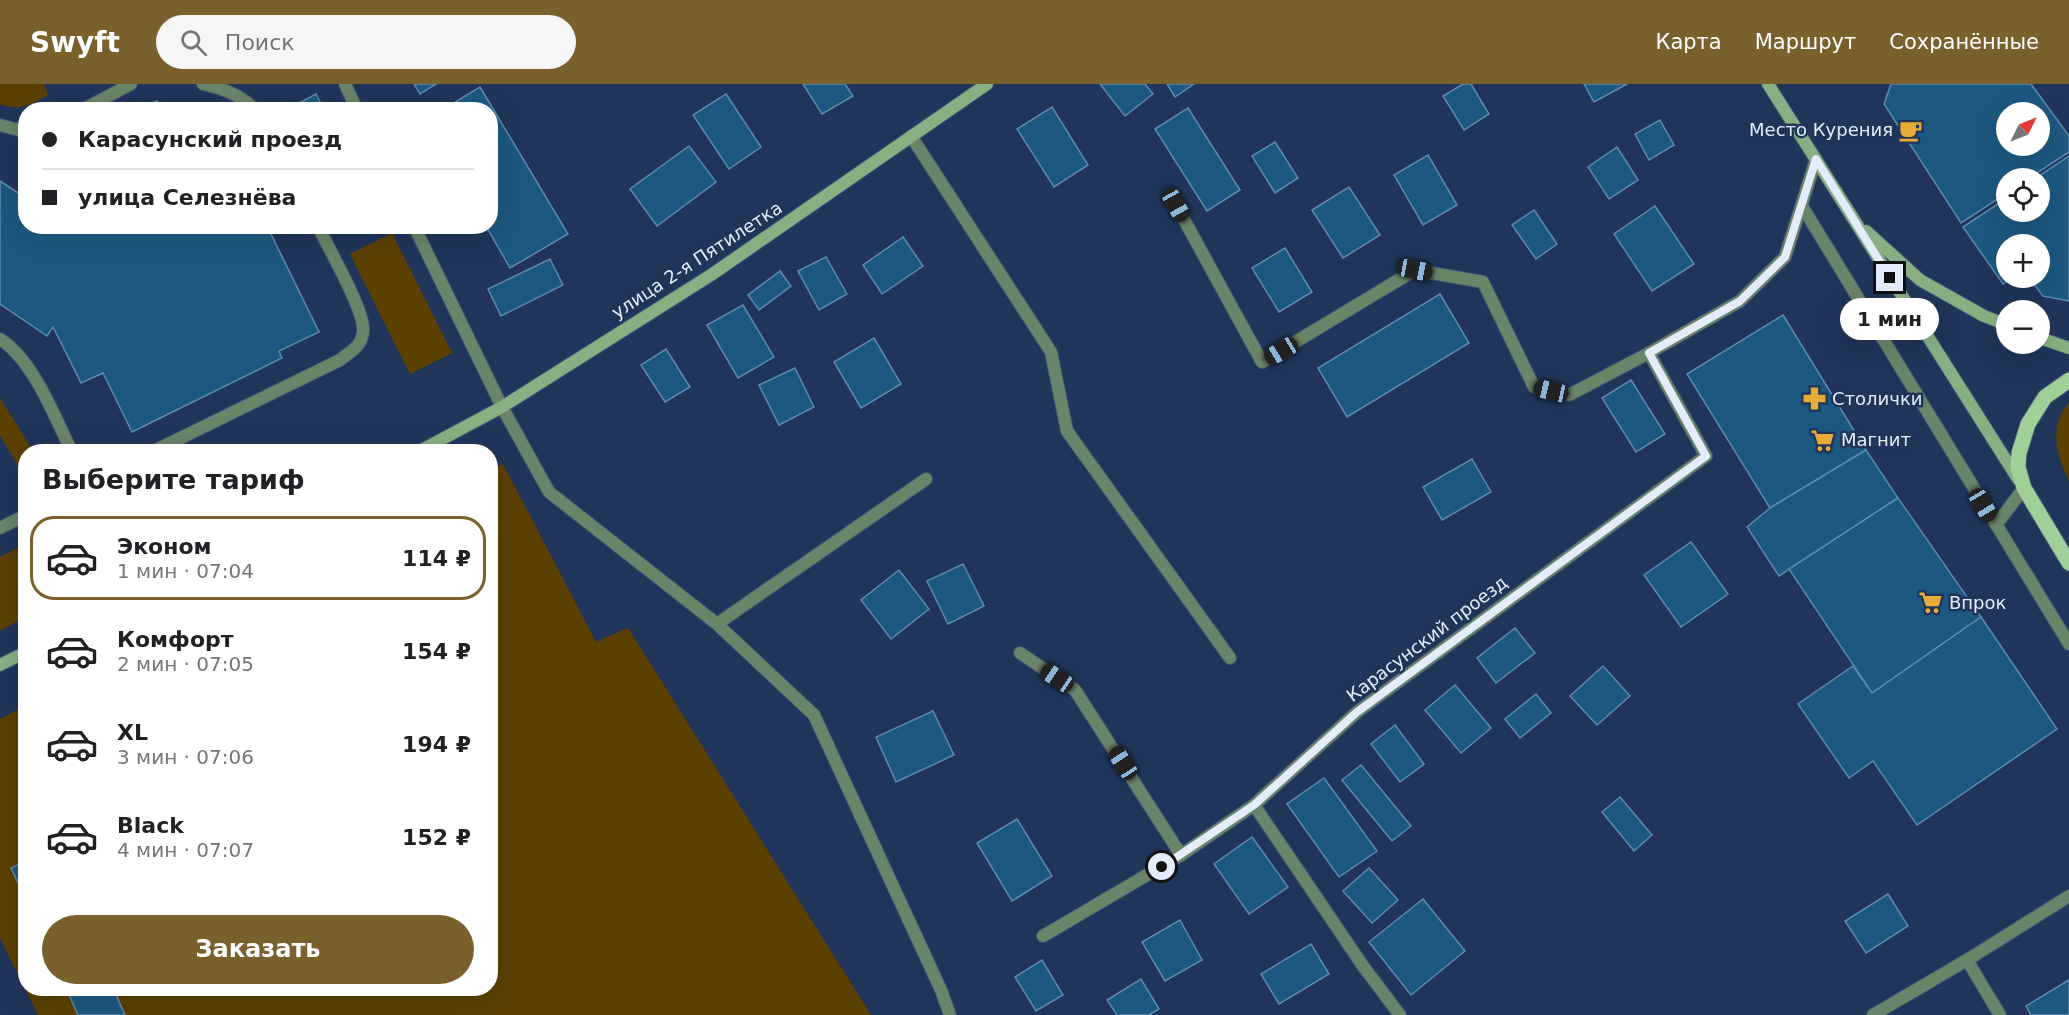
<!DOCTYPE html>
<html lang="ru">
<meta charset="utf-8">
<style>
body{margin:0;font-family:"DejaVu Sans",sans-serif;background:#f6f6f6;color:#202124;height:100vh;display:flex;flex-direction:column;font-size:22px;white-space:nowrap}
*{box-sizing:border-box;margin:0}
p{font-size:20px;color:#757577}
.icon{flex:none;width:33px;height:33px;fill:none;stroke:currentColor;stroke-width:2;stroke-linecap:round;stroke-linejoin:round}
.map{position:relative;flex:1;overflow:hidden}
.details{position:absolute;left:18px;top:360px;width:480px;height:552px;display:flex;flex-direction:column;background:#fff;border-radius:24px;box-shadow:0 6px 24px #0002}
.details>*{flex:none}
.hud{position:absolute;left:18px;top:18px;width:480px;height:132px;border-radius:24px;box-shadow:0 6px 24px #0002;display:grid;align-content:center;height:132px;padding:0 24px;background:#fff}
.needle{width:39px;rotate:47deg}
.fabs{position:absolute;left:1996px;top:18px;display:grid;gap:12px}
.fabs a{display:grid;place-items:center;width:54px;height:54px;border-radius:50%;background:#fff;box-shadow:0 6px 24px #0002;font-size:30px}
.end{position:absolute;width:27px;height:27px;margin:-14px;border:8px solid #e4ecfa;background:#111;box-shadow:0 0 0 3px #111}
.from{border-radius:50%}
.bubble{position:absolute;height:42px;border-radius:21px;background:#fff;box-shadow:0 6px 24px #0002;font-size:20px;font-weight:700;line-height:42px;text-align:center}
.car{position:absolute;width:18px;height:36px;margin:-18px -9px;border-radius:8px;box-shadow:0 0 4px 2px #0007;background:linear-gradient(#222 24%,#8ab4d8 0 40%,#222 0 76%,#8ab4d8 0 86%,#222 0)}
.hud b{display:flex;align-items:center;gap:21px;height:57px;font-size:22px}
.hud b+b{border-top:2px solid #e0e0e0}
.hud i{width:15px;height:15px;background:#202124}
ul{padding:0;list-style:none}
li{display:flex;align-items:center;gap:18px;height:84px;margin:0 12px 9px;padding:0 12px;border:3px solid transparent;border-radius:24px}
li div{flex:1}
li b{display:block;font-size:22px}
li em{font-style:normal;font-weight:700}
li.current{border-color:#79602c}
li>.icon{width:54px;height:54px;stroke-width:1.5}
h2{padding:0 24px;font-size:27px;line-height:72px}
.cta{display:flex;gap:12px;margin-top:auto;padding:12px 24px}
.cta a{flex:1;height:69px;border-radius:36px;background:#79602c;color:#fff;font-size:24px;font-weight:700;line-height:69px;text-align:center}
header{display:flex;align-items:center;gap:36px;box-sizing:border-box;height:84px;padding:0 30px;background:#79602c;color:#fff}
header strong{font-size:28px}
nav{display:flex;gap:33px;margin-inline-start:auto;font-size:21px}
.search{width:420px;height:54px;background:#f6f6f6;display:flex;align-items:center;gap:15px;box-sizing:border-box;padding:0 21px;border-radius:33px;color:#757577;font-size:22px}
.map>svg:first-child{display:block}
</style>
<header>
<strong>Swyft</strong>
<div class="search"><svg class="icon" aria-label="search" viewBox="0 0 24 24"><circle cx="10" cy="10" r="6"/><path d="M15 15l6 6"/></svg>Поиск</div>
<nav><a>Карта</a><a>Маршрут</a><a>Сохранённые</a></nav>
</header>
<div class="map">
<svg width="2069" height="931" viewBox="0 0 2069 931">
<rect width="100%" height="100%" fill="#21355a"/>
<g fill="#5b4000">
<path d="M 0,0 L 44,0 L 48,11 C 32,20 19,28 0,20 Z"/>
<polygon points="392,149 452,269 410,290 350,170"/>
<polygon points="0,314 33,367 26,368 25,394 0,351"/>
<path d="M 2069,319 L 2069,397 C 2057,373 2048,341 2069,319 Z"/>
<polygon points="503,380 596,558 628,544 871,931 38,931 0,854 0,635 25,622 26,904 490,904 490,386"/>
<polygon points="25,460 25,533 0,547 0,473"/>
</g>
<g fill="#1d5880" stroke="#5e8aac" stroke-width="1.5" fill-rule="evenodd">
<polygon points="414,0 436,0 420,10"/>
<polygon points="803,0 845,0 853,12 822,30"/>
<polygon points="1100,0 1145,0 1153,10 1125,32"/>
<polygon points="1167,0 1194,0 1175,13"/>
<polygon points="1463,0 1471,0 1489,30 1464,46 1443,12"/>
<polygon points="1584,0 1627,0 1594,18"/>
<path d="M 1891,0 L 2031,0 L 2069,52 L 2069,68 L 2029,94 L 2007,94 L 2007,109 L 1961,139 L 1884,20 ZM 2007,28 L 2040,28 L 2040,62 L 2007,62 Z"/>
<polygon points="480,3 568,150 510,184 486,142 490,142 490,26 442,26"/>
<polygon points="316,10 324,26 286,26"/>
<polygon points="726,10 761,63 729,85 693,31"/>
<polygon points="157,17 161,26 138,26"/>
<polygon points="1052,23 1088,81 1054,103 1017,45"/>
<polygon points="1188,24 1240,106 1207,127 1155,45"/>
<polygon points="1660,36 1674,61 1649,76 1635,50"/>
<polygon points="1275,58 1298,94 1275,109 1252,72"/>
<polygon points="689,62 716,98 657,142 630,105"/>
<polygon points="1617,63 1638,96 1609,115 1588,83"/>
<polygon points="1428,71 1457,121 1423,141 1394,91"/>
<polygon points="2069,72 2069,217 2043,212 2029,194 2040,194 2040,160 2007,160 2007,194 2012,194 2003,200 1963,143 2007,114 2007,128 2040,128 2040,94 2036,94"/>
<polygon points="0,97 26,114 26,142 267,142 319,248 279,267 282,274 132,348 103,289 81,299 53,243 47,252 0,220"/>
<polygon points="1349,103 1380,151 1343,174 1312,126"/>
<polygon points="1655,122 1694,180 1652,207 1614,150"/>
<polygon points="1534,126 1557,160 1536,175 1512,141"/>
<polygon points="903,153 923,182 882,210 863,181"/>
<polygon points="1285,164 1312,208 1279,228 1252,184"/>
<polygon points="826,173 847,210 819,226 798,187"/>
<polygon points="550,175 563,201 501,232 488,205"/>
<polygon points="780,187 791,202 759,226 748,211"/>
<polygon points="1440,210 1469,259 1347,333 1318,284"/>
<polygon points="743,221 774,273 738,294 707,241"/>
<polygon points="1783,231 1866,366 1770,424 1687,290"/>
<polygon points="874,254 901,300 861,324 834,278"/>
<polygon points="666,265 690,303 665,318 641,281"/>
<polygon points="795,284 814,323 779,341 759,301"/>
<polygon points="1631,296 1665,350 1636,368 1602,314"/>
<polygon points="1866,366 1898,414 1779,492 1747,443 1770,424"/>
<polygon points="1472,375 1491,408 1442,436 1423,403"/>
<polygon points="1898,414 1981,533 1872,609 1789,485"/>
<polygon points="1691,458 1728,510 1681,543 1644,491"/>
<polygon points="963,480 984,522 948,540 927,497"/>
<polygon points="899,486 929,525 891,555 861,516"/>
<polygon points="1981,533 2057,645 1917,741 1873,677 1849,694 1798,620 1853,582 1872,609"/>
<polygon points="1515,544 1535,569 1496,599 1477,574"/>
<polygon points="1603,582 1630,612 1597,641 1570,612"/>
<polygon points="1455,601 1491,644 1461,669 1425,626"/>
<polygon points="1536,610 1551,629 1520,654 1505,635"/>
<polygon points="933,627 954,671 896,698 876,653"/>
<polygon points="1395,641 1424,680 1400,698 1371,660"/>
<polygon points="1361,681 1411,742 1392,757 1342,696"/>
<polygon points="1324,694 1377,767 1339,793 1287,720"/>
<polygon points="1620,713 1652,751 1634,767 1602,728"/>
<polygon points="1017,735 1052,792 1012,817 977,759"/>
<polygon points="1252,753 1288,803 1249,830 1214,780"/>
<polygon points="26,777 26,816 11,784"/>
<polygon points="1369,784 1398,816 1372,839 1343,807"/>
<polygon points="1888,810 1908,842 1866,869 1845,837"/>
<polygon points="1423,815 1465,867 1411,911 1369,858"/>
<polygon points="1180,836 1202,876 1165,897 1142,858"/>
<polygon points="1311,860 1329,890 1279,920 1261,890"/>
<polygon points="1042,876 1063,911 1036,927 1015,893"/>
<polygon points="1141,895 1159,925 1149,931 1117,931 1107,916"/>
<polygon points="2069,896 2069,931 2031,931 2026,922"/>
<polygon points="66,904 113,904 125,931 78,931"/>
</g>
<g fill="none" stroke-linecap="round" stroke-linejoin="round">
<defs>
<g id="lane">
<path d="M 203,0 C 223,5 240,10 255,26"/>
<polyline points="345,0 357,26"/>
<polyline points="82,26 131,0"/>
<polyline points="0,41 26,48"/>
<polyline points="911,52 1051,268 1067,347 1230,574"/>
<polyline points="1802,122 2069,560"/>
<polyline points="414,142 502,323 549,408 717,540 814,631 941,906 950,931"/>
<path d="M 0,255 C 34,277 54,332 72,368"/>
<path d="M 152,368 L 340,276 C 350,268 362,262 363,248 C 366,228 328,164 318,142"/>
<polyline points="1996,441 2024,404"/>
<polyline points="0,444 26,431"/>
<polyline points="717,540 926,395"/>
<polyline points="1020,569 1075,606 1181,771"/>
<polyline points="1254,721 1363,882 1400,931"/>
<polyline points="1967,876 2000,931"/>
<polyline points="1873,931 1967,876 2069,812"/>
</g>
<g id="street">
<polyline points="1176,121 1262,278 1415,186 1483,198 1534,303 1569,311 1649,269"/>
<polyline points="1043,852 1181,771 1254,721 1357,628 1706,372 1649,269 1740,217 1785,173 1816,75"/>
</g>
<g id="secondary">
<polyline points="1768,0 2018,395"/>
<polyline points="1866,147 1920,196 1984,232 2007,241"/>
<polyline points="2040,254 2069,264"/>
<polyline points="418,368 502,323 711,191 987,0"/>
<polyline points="0,581 26,568"/>
</g>
<polyline id="primary" points="2069,296 2045,313 2028,340 2019,369 2018,383 2024,404 2069,479"/>
</defs>
<use href="#lane" stroke="#405274" stroke-width="14"/>
<use href="#street" stroke="#405274" stroke-width="14"/>
<use href="#secondary" stroke="#405274" stroke-width="14"/>
<use href="#primary" stroke="#405274" stroke-width="17"/>
<use href="#lane" stroke="#6b8368" stroke-width="12"/>
<use href="#street" stroke="#6b8368" stroke-width="12"/>
<use href="#secondary" stroke="#88af83" stroke-width="12"/>
<use href="#primary" stroke="#9ed098" stroke-width="15"/>
</g>
<g fill="none" stroke-linecap="round" stroke-linejoin="round">
<polyline stroke="#e4ecfa" stroke-width="8" points="1162,783 1254,721 1357,628 1706,372 1649,269 1740,217 1785,173 1816,75 1890,194"/>
</g>
<defs>
<symbol id="cafe-bare" viewBox="-9 -9 18 18"><path d="M-5.5-4.5H6V0H3Q3 3.5 0 3.5H-2.5Q-5.5 3.5-5.5 0ZM3-3.2v2h1.7v-2ZM-6 4.5H4V6H-6Z" fill="#e5ad35" stroke="#21355a" stroke-width="2.5" paint-order="stroke"/></symbol>
<symbol id="pharmacy-bare" viewBox="-9 -9 18 18"><path d="M-2-6h4v4h4v4h-4v4h-4v-4h-4v-4h4Z" fill="#e5ad35" stroke="#21355a" stroke-width="2.5" paint-order="stroke"/></symbol>
<symbol id="supermarket-bare" viewBox="-9 -9 18 18"><path d="M-6-5.5h2.5l.6 2H6L4.5 2H-2.5L-4.4-4H-6ZM-1.5 3.2a1.3 1.3 0 1 0 .1 0ZM3 3.2a1.3 1.3 0 1 0 .1 0Z" fill="#e5ad35" stroke="#21355a" stroke-width="2.5" paint-order="stroke"/></symbol>
</defs>
<g fill-rule="evenodd">
<use href="#cafe-bare" x="1894" y="30" width="33" height="33"/>
<use href="#pharmacy-bare" x="1798" y="298" width="33" height="33"/>
<use href="#supermarket-bare" x="1806" y="340" width="33" height="33"/>
<use href="#supermarket-bare" x="1914" y="502" width="33" height="33"/>
</g>
<g text-anchor="middle" stroke-width="5" stroke-linejoin="round" paint-order="stroke">
<g font-size="18" fill="#e4ecfa" stroke="#21355a" text-anchor="start">
<text x="1893" y="52" text-anchor="end">Место Курения</text>
<text x="1832" y="321">Столички</text>
<text x="1841" y="362">Магнит</text>
<text x="1949" y="525">Впрок</text>
</g>
<g font-size="18" fill="#e4ecfa" stroke="#21355a">
<text transform="translate(697 176) rotate(-33)" y="6">улица 2-я Пятилетка</text>
<text transform="translate(1427 555) rotate(-37)" y="6">Карасунский проезд</text>
</g>
</g>
</svg>
<div class="fabs">
<a><svg class="needle" viewBox="-14 -14 28 28"><path d="M0-13l5 13h-10z" fill="#e53935"/><path d="M0 13l5-13h-10z" fill="#757577"/></svg></a>
<a><svg class="icon" aria-label="locate" viewBox="0 0 24 24"><circle cx="12" cy="12" r="6"/><path d="M12 2v4M12 18v4M2 12h4M18 12h4"/></svg></a>
<a>+</a>
<a>−</a>
</div>
<i class="end from" style="left:1162px;top:783px"></i>
<i class="end" style="left:1890px;top:194px"></i>
<div class="bubble" style="left:1840px;top:214px;width:99px">1 мин</div>
<i class="car" style="left:1176px;top:121px;rotate:151deg"></i>
<i class="car" style="left:1415px;top:186px;rotate:101deg"></i>
<i class="car" style="left:1281px;top:267px;rotate:239deg"></i>
<i class="car" style="left:1551px;top:307px;rotate:283deg"></i>
<i class="car" style="left:1983px;top:421px;rotate:149deg"></i>
<i class="car" style="left:1057px;top:594px;rotate:304deg"></i>
<i class="car" style="left:1123px;top:679px;rotate:327deg"></i>
<div class="hud">
<b><i class="from"></i>Карасунский проезд</b>
<b><i></i>улица Селезнёва</b>
</div>
<section class="details">
<h2>Выберите тариф</h2>
<ul>
<li class="current"><svg class="icon" aria-label="car" viewBox="0 0 24 24"><path d="M5 17H2v-5l4-1 3-4h7l3 4 3 1v5h-3M9 17h6M6 11h13"/><circle cx="7" cy="17" r="2"/><circle cx="17" cy="17" r="2"/></svg><div><b>Эконом</b><p>1 мин · 07:04</p></div><em>114 ₽</em></li>
<li><svg class="icon" aria-label="car" viewBox="0 0 24 24"><path d="M5 17H2v-5l4-1 3-4h7l3 4 3 1v5h-3M9 17h6M6 11h13"/><circle cx="7" cy="17" r="2"/><circle cx="17" cy="17" r="2"/></svg><div><b>Комфорт</b><p>2 мин · 07:05</p></div><em>154 ₽</em></li>
<li><svg class="icon" aria-label="car" viewBox="0 0 24 24"><path d="M5 17H2v-5l4-1 3-4h7l3 4 3 1v5h-3M9 17h6M6 11h13"/><circle cx="7" cy="17" r="2"/><circle cx="17" cy="17" r="2"/></svg><div><b>XL</b><p>3 мин · 07:06</p></div><em>194 ₽</em></li>
<li><svg class="icon" aria-label="car" viewBox="0 0 24 24"><path d="M5 17H2v-5l4-1 3-4h7l3 4 3 1v5h-3M9 17h6M6 11h13"/><circle cx="7" cy="17" r="2"/><circle cx="17" cy="17" r="2"/></svg><div><b>Black</b><p>4 мин · 07:07</p></div><em>152 ₽</em></li>
</ul>
<div class="cta"><a>Заказать</a></div>
</section>
</div>
